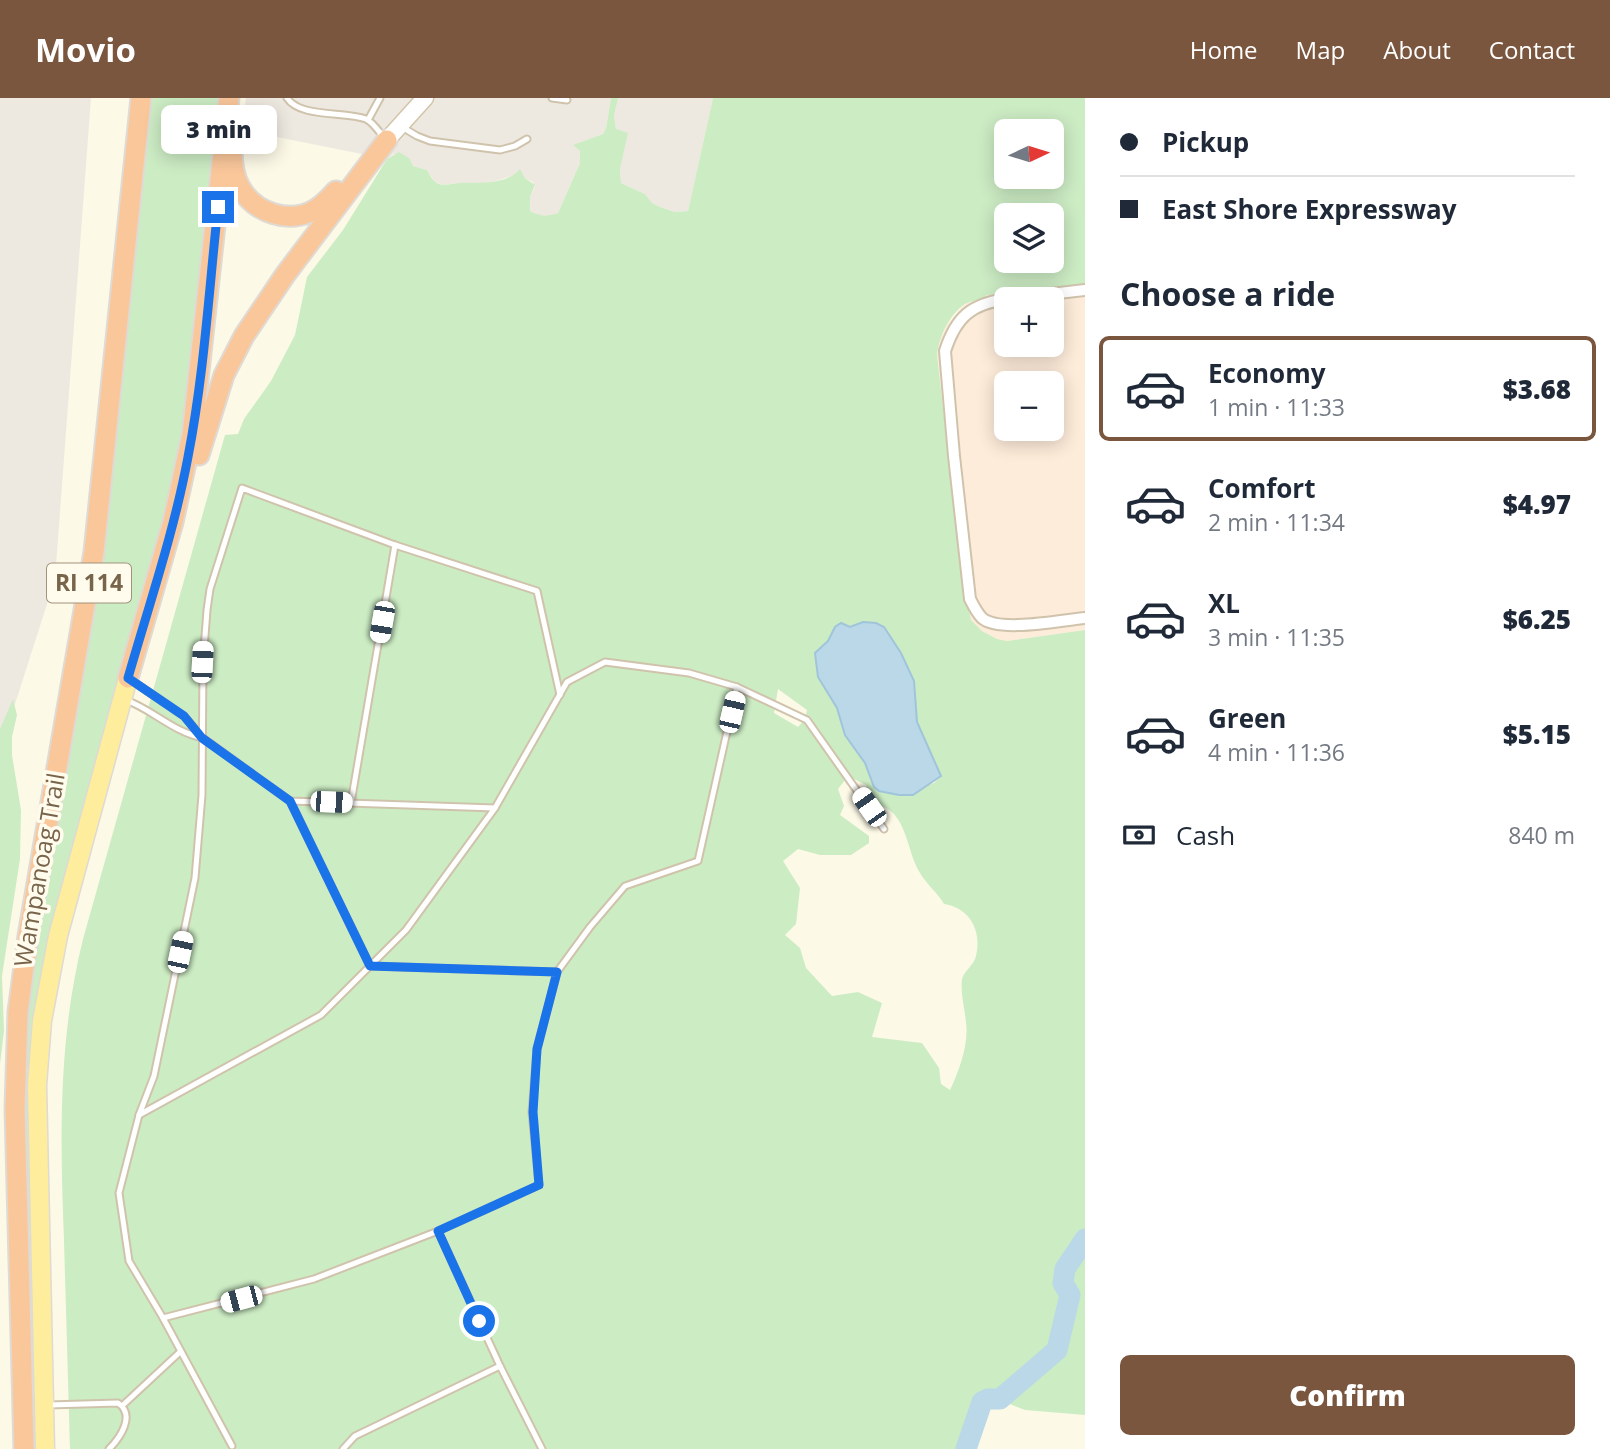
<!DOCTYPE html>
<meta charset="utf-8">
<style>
body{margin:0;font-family:"Open Sans",sans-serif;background:#f2f2f3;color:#1f2937;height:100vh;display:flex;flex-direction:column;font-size:26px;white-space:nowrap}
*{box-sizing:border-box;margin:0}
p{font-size:23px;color:#747a83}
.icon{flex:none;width:38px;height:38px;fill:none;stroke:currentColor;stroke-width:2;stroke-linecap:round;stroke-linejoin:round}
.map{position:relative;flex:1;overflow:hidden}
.drawer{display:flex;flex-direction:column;background:#fff;width:525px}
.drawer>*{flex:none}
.hud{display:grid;align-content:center;height:154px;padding:0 35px;background:#fff}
.needle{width:46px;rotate:86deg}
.buttons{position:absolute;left:994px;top:21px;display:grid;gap:14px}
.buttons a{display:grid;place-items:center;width:70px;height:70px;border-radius:10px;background:#fff;box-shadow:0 4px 18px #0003;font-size:35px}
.end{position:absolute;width:32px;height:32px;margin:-16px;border:9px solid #1a73e8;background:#fff;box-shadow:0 0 0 4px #fff}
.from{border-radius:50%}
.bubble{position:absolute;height:49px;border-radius:10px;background:#fff;box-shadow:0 4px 18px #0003;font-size:23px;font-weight:800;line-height:49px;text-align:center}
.car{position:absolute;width:21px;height:42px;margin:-21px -10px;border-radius:9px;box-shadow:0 0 5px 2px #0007;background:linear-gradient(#fff 24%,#345 0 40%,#fff 0 76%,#345 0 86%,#fff 0)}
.hud b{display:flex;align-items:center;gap:24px;height:66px;font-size:26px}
.hud b+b{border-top:2px solid #e0e1e3}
.hud i{width:18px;height:18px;background:#1f2937}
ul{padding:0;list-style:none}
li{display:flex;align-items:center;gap:21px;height:105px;margin:0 14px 10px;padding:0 21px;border:4px solid transparent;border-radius:10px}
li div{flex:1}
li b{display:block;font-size:26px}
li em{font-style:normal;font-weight:800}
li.selected{border-color:#7b563e}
li>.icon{width:63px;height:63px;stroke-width:1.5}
h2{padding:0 35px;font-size:32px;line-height:84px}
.pay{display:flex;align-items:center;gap:18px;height:77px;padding:0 35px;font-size:26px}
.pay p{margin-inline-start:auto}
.cta{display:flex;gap:14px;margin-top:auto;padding:14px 35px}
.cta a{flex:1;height:80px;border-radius:10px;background:#7b563e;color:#fff;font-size:28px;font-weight:800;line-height:80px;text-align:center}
header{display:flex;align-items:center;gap:42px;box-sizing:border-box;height:98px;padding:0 35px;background:#7b563e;color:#fff}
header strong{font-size:33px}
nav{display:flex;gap:38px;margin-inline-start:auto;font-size:24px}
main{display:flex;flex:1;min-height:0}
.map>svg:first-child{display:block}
</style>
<header>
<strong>Movio</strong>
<nav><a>Home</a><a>Map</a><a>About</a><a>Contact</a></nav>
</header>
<main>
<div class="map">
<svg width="1085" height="1351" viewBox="0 0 1085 1351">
<rect width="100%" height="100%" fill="#fdf9e7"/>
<path fill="#feecda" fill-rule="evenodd" d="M 1085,187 L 1085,532 L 1007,543 L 997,541 L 982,533 L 971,522 L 961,469 L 937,257 L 939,244 L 947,227 L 961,210 L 967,205 L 983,201 L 987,197 ZM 1006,201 L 1052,201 L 1052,247 L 1006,247 ZM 1006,285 L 1052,285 L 1052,331 L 1006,331 Z"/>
<g fill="#eee9e0">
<polygon points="0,0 91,0 55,481 0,653"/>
<polygon points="246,0 611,0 606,30 603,36 574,47 580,53 580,65 558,115 551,118 538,117 530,113 530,99 535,89 533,84 525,80 520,72 515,77 486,86 459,85 444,87 435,84 427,72 413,68 394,56 387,61 242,32"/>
<polygon points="617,0 713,0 688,113 675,114 660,109 652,105 645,96 621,85 620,71 627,36 616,32 614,17"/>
</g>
<g fill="#ccecc4" fill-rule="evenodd">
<polygon points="149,0 221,0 192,285 175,387 48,842 35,908 29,971 22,971 25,925"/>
<path d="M 611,0 L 618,0 L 614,17 L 616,31 L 628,35 L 620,71 L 621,85 L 645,96 L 652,105 L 660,109 L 675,114 L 688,113 L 713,0 L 1085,0 L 1085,187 L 987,197 C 980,203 973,202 965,206 C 949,217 939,239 937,257 L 961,469 L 971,522 L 982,533 L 997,541 L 1007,543 L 1085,532 L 1085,1317 L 1025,1312 L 992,1299 C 985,1320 968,1332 958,1351 L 70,1351 C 68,1282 66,1212 64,1143 C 60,1039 58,942 83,841 L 225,337 L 238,336 L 244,321 L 271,283 L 295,237 L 307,179 L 343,132 L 387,61 L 399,54 L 409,60 L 413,68 L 427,72 C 430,77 433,83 437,85 C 445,89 452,85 460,85 C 480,84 505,88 520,71 L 525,80 L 535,87 L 530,99 L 530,113 C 539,118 548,119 558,115 L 580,65 L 580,53 L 573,47 L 603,36 L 606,30 ZM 1006,33 L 1052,33 L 1052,79 L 1006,79 ZM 1006,117 L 1052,117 L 1052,163 L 1006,163 ZM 863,524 L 876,525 L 891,539 L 901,555 L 913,583 L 917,624 L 941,678 L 934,685 L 899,697 L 879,693 L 859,653 L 845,637 L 837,610 L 818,579 L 816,555 L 818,551 L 850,529 ZM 778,591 L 807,612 L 805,621 L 798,629 L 774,615 ZM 848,678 L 866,687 L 874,706 C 908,711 905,751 920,775 C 927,787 938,795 944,806 C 970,810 982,833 976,858 C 974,867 964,873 962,881 C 960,895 965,911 966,925 C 969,946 959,973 950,992 L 941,986 L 939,970 L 922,945 L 872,939 L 882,905 L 858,894 L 832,898 L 806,870 L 800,850 L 785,837 L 796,826 L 800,790 L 783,763 L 798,751 L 820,757 L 851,757 L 869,745 L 869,738 L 840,717 L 844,708 L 838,691 Z"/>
<polygon points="13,601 17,617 12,639 12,657 21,712 20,761 2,878 4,933 0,966 0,631"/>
<polygon points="29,975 30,1133 25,1133 22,976"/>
<polygon points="25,1137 30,1137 35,1295 30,1295"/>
</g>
<polygon fill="#bad8e8" stroke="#a0c5da" stroke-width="2" points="863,524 876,525 884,529 901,555 914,583 917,624 941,678 913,697 899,697 879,693 874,689 865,665 845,637 837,610 818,579 815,555 828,543 835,529 841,525 850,529"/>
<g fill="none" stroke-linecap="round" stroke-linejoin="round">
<polyline stroke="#bad8e8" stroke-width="21" points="966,1351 982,1304 988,1301 1000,1301 1057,1252 1070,1197 1063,1185 1065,1171 1085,1141"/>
<defs>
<g id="lane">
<path d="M 287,0 C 300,20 344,13 366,21 C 373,24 380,35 385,41"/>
<polyline points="552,0 567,2"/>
<polyline points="368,22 380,0"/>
<polyline points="402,29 417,38 430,43 500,52 515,48 527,41"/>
<path d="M 126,602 C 153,612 173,634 203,640 L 184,618 L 131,582"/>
<polyline points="203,640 290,703 495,710 567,584 605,564 689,575 737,589 807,622 884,731"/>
<polyline points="290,703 370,868 557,874"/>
<polyline points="351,705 395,447"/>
<polyline points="139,1017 321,917 406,832 495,710"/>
<polyline points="438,1133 500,1268 542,1351"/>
<polyline points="163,1220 314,1181 438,1133 539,1087 532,1014 537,951 557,874 590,829 625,788 698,763 737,589"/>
<path d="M 48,1307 L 118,1305 C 136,1317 120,1340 109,1351"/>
<polyline points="123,1307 180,1254"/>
<polyline points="232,1348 163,1220 129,1163 119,1095 139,1017 154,978 195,780 202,697 203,564 207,512 210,491 242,390 395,447 537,493 560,597"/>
<polyline points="343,1351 355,1338 500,1268"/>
</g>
<g id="street">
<path d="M 1006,201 C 971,206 956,219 945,253 L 954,358 L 970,501 C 973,507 977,515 982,520 C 999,535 1062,522 1085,520"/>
<polyline points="1008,201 1085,192"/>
</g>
<polyline id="secondary" points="387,42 425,0"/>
<polyline id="primary" points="45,1351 37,987 42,923 58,838 128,580"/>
<g id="highway">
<path d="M 232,51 C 232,64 233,77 240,89 C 254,115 290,127 316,111 C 324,106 330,99 336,93"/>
<polyline points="199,357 224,277 244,238 285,177 387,42"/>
<polyline points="128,580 173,424 192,337 229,0"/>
<polyline points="24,1351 15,1011 18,914 28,838 94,454 141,0"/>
</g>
</defs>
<use href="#lane" stroke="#d0c3ac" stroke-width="9"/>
<use href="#street" stroke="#d0c3ac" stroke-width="14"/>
<use href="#secondary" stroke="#d3c4a9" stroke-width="19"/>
<use href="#primary" stroke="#dfdad4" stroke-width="21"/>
<use href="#highway" stroke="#dfdad4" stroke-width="23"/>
<use href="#lane" stroke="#fff" stroke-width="5"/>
<use href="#street" stroke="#fff" stroke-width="10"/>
<use href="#secondary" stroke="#fff" stroke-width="16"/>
<use href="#primary" stroke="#feed9d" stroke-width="18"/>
<use href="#highway" stroke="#fac79b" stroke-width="19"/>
</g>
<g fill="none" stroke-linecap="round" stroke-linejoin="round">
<path stroke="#1a73e8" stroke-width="9" d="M 218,109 C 209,192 204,277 188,359 C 174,434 149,507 128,580 L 184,618 L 202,640 L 290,703 L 370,868 L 557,874 L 537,951 L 533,1014 L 539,1087 L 438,1133 L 479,1223"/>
</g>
<g text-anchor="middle" stroke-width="7" stroke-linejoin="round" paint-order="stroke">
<rect fill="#fffcee" stroke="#a0927b" stroke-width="2" x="47" y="465.5" width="84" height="39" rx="5"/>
<g font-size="23" font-weight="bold" fill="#78644a">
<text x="89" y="493">RI 114</text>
</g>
<g font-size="24" fill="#78644a" stroke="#fffcee">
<text transform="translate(40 772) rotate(-80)" y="8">Wampanoag Trail</text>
</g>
</g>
</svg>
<div class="buttons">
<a><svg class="needle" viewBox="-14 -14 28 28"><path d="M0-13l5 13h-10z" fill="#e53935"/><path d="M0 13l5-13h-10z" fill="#747a83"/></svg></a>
<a><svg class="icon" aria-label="layers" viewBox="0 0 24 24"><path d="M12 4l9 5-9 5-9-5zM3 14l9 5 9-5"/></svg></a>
<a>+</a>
<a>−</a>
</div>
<i class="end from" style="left:479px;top:1223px"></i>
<i class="end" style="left:218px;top:109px"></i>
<div class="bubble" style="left:161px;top:7px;width:116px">3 min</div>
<i class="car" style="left:382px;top:524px;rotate:190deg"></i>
<i class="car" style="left:202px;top:564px;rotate:3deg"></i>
<i class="car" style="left:732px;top:614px;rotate:13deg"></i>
<i class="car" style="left:331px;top:704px;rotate:92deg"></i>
<i class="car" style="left:869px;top:709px;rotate:325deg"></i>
<i class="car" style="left:180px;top:854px;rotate:12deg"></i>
<i class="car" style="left:241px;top:1201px;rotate:255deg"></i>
</div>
<section class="drawer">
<div class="hud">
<b><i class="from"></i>Pickup</b>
<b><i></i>East Shore Expressway</b>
</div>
<h2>Choose a ride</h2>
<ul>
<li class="selected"><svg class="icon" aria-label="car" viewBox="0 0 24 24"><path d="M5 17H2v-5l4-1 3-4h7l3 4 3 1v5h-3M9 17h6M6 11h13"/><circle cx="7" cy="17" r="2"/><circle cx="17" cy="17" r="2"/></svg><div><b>Economy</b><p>1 min · 11:33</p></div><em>$3.68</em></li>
<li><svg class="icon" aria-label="car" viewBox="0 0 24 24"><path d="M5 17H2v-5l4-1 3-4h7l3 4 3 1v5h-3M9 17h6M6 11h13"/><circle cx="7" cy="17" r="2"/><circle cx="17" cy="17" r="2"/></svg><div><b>Comfort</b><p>2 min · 11:34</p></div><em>$4.97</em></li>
<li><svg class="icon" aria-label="car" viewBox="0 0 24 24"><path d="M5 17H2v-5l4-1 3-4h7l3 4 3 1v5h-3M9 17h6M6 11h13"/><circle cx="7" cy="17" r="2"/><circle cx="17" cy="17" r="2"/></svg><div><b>XL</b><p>3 min · 11:35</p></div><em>$6.25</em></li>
<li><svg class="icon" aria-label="car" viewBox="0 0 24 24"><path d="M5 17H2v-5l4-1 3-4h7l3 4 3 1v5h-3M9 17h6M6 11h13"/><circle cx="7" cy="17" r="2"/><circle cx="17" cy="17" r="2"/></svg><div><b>Green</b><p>4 min · 11:36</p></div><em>$5.15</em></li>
</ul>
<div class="pay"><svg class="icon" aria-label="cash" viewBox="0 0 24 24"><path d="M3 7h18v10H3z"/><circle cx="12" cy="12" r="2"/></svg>Cash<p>840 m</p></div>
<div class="cta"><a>Confirm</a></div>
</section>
</main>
